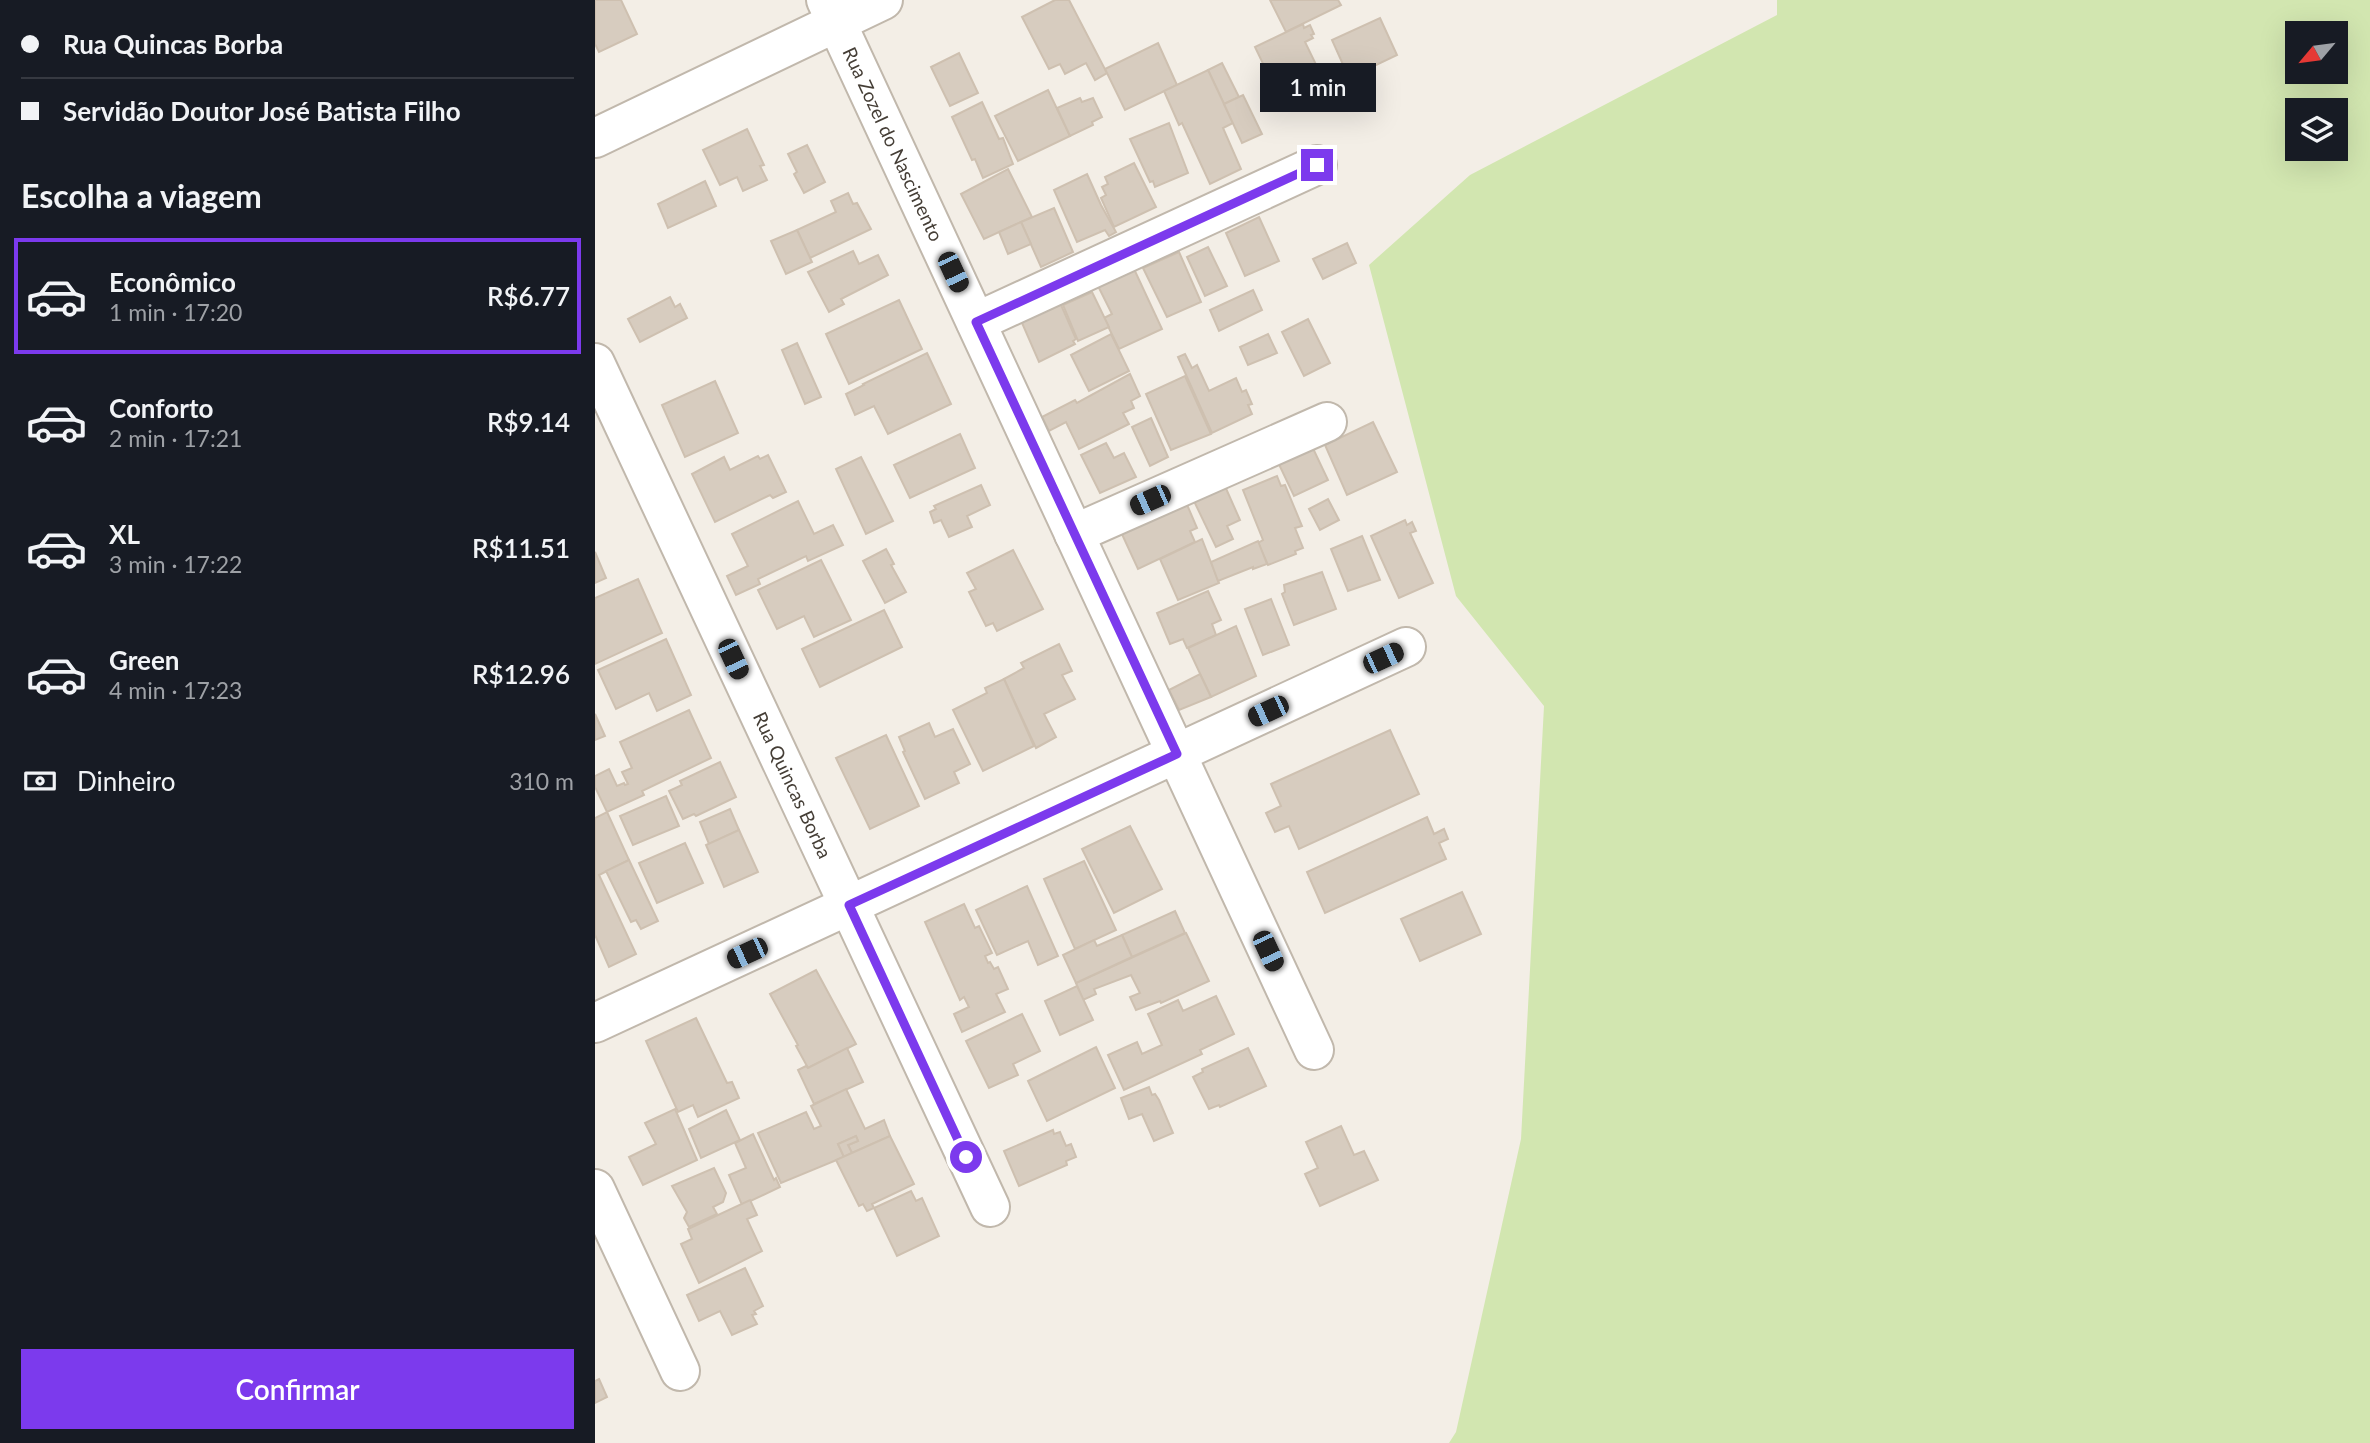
<!DOCTYPE html>
<html lang="pt">
<meta charset="utf-8">
<style>
body{margin:0;font-family:Lato,sans-serif;background:#242831;color:#f1f3f6;height:100vh;display:flex;flex-direction:column;font-size:26px;white-space:nowrap}
*{box-sizing:border-box;margin:0}
p{font-size:23px;color:#9ea1a6}
.icon{flex:none;width:38px;height:38px;fill:none;stroke:currentColor;stroke-width:2;stroke-linecap:round;stroke-linejoin:round}
.map{position:relative;flex:1;overflow:hidden}
.side{display:flex;flex-direction:column;background:#171b24;width:595px}
.side>*{flex:none}
.hud{display:grid;align-content:center;height:154px;padding:0 21px;background:#171b24}
.needle{width:46px;rotate:241deg}
.controls{position:absolute;left:1690px;top:21px;display:grid;gap:14px}
.controls a{display:grid;place-items:center;width:63px;height:63px;border-radius:0px;background:#171b24;box-shadow:0 7px 28px #0002;font-size:35px}
.end{position:absolute;width:32px;height:32px;margin:-16px;border:9px solid #7c3aed;background:#fff;box-shadow:0 0 0 4px #fff}
.from{border-radius:50%}
.bubble{position:absolute;height:49px;border-radius:0px;background:#171b24;box-shadow:0 7px 28px #0002;font-size:23px;font-weight:600;line-height:49px;text-align:center}
.car{position:absolute;width:21px;height:42px;margin:-21px -10px;border-radius:9px;box-shadow:0 0 5px 2px #0007;background:linear-gradient(#222 24%,#8ab4d8 0 40%,#222 0 76%,#8ab4d8 0 86%,#222 0)}
.hud b{display:flex;align-items:center;gap:24px;height:66px;font-size:26px}
.hud b+b{border-top:2px solid #363941}
.hud i{width:18px;height:18px;background:#f1f3f6}
ul{padding:0;list-style:none}
li{display:flex;align-items:center;gap:21px;height:116px;margin:0 14px 10px;padding:0 7px;border:4px solid transparent;border-radius:0px}
li div{flex:1}
li b{display:block;font-size:26px}
li em{font-style:normal;font-weight:600}
li.selected{border-color:#7c3aed}
li>.icon{width:63px;height:63px;stroke-width:1.5}
h2{padding:0 21px;font-size:32px;line-height:84px}
.pay{display:flex;align-items:center;gap:18px;height:77px;padding:0 21px;font-size:26px}
.pay p{margin-inline-start:auto}
.cta{display:flex;gap:14px;margin-top:auto;padding:14px 21px}
.cta a{flex:1;height:80px;border-radius:0px;background:#7c3aed;color:#fff;font-size:28px;font-weight:600;line-height:80px;text-align:center}
main{display:flex;flex:1;min-height:0}
.map>svg:first-child{display:block}
</style>
<main>
<section class="side">
<div class="hud">
<b><i class="from"></i>Rua Quincas Borba</b>
<b><i></i>Servidão Doutor José Batista Filho</b>
</div>
<h2>Escolha a viagem</h2>
<ul>
<li class="selected"><svg class="icon" aria-label="car" viewBox="0 0 24 24"><path d="M5 17H2v-5l4-1 3-4h7l3 4 3 1v5h-3M9 17h6M6 11h13"/><circle cx="7" cy="17" r="2"/><circle cx="17" cy="17" r="2"/></svg><div><b>Econômico</b><p>1 min · 17:20</p></div><em>R$6.77</em></li>
<li><svg class="icon" aria-label="car" viewBox="0 0 24 24"><path d="M5 17H2v-5l4-1 3-4h7l3 4 3 1v5h-3M9 17h6M6 11h13"/><circle cx="7" cy="17" r="2"/><circle cx="17" cy="17" r="2"/></svg><div><b>Conforto</b><p>2 min · 17:21</p></div><em>R$9.14</em></li>
<li><svg class="icon" aria-label="car" viewBox="0 0 24 24"><path d="M5 17H2v-5l4-1 3-4h7l3 4 3 1v5h-3M9 17h6M6 11h13"/><circle cx="7" cy="17" r="2"/><circle cx="17" cy="17" r="2"/></svg><div><b>XL</b><p>3 min · 17:22</p></div><em>R$11.51</em></li>
<li><svg class="icon" aria-label="car" viewBox="0 0 24 24"><path d="M5 17H2v-5l4-1 3-4h7l3 4 3 1v5h-3M9 17h6M6 11h13"/><circle cx="7" cy="17" r="2"/><circle cx="17" cy="17" r="2"/></svg><div><b>Green</b><p>4 min · 17:23</p></div><em>R$12.96</em></li>
</ul>
<div class="pay"><svg class="icon" aria-label="cash" viewBox="0 0 24 24"><path d="M3 7h18v10H3z"/><circle cx="12" cy="12" r="2"/></svg>Dinheiro<p>310 m</p></div>
<div class="cta"><a>Confirmar</a></div>
</section>
<div class="map">
<svg width="1775" height="1443" viewBox="0 0 1775 1443">
<rect width="100%" height="100%" fill="#f3eee6"/>
<path fill="#d2e6b0" fill-rule="evenodd" d="M 1182,0 L 1775,0 L 1775,1443 L 854,1443 L 861,1432 L 926,1139 L 949,706 L 861,596 L 774,265 L 875,175 L 1182,15 ZM 1703,33 L 1741,33 L 1741,72 L 1703,72 ZM 1703,110 L 1741,110 L 1741,149 L 1703,149 Z"/>
<g fill="#d7ccbf" stroke="#cec0b0" stroke-width="2">
<polygon points="0,0 26,0 42,34 4,52 0,44"/>
<polygon points="460,0 474,0 512,73 500,80 491,63 470,74 465,64 454,69 427,17"/>
<polygon points="675,0 743,0 746,5 691,32"/>
<polygon points="785,18 802,55 754,78 737,40"/>
<polygon points="708,24 709,28 715,25 719,34 716,35 718,38 710,42 730,83 696,100 692,93 684,97 660,47"/>
<polygon points="563,43 582,85 530,110 510,69"/>
<polygon points="364,53 383,93 355,106 336,67"/>
<polygon points="627,63 644,97 629,104 613,70"/>
<polygon points="613,70 638,123 628,128 646,169 615,184 587,123 584,125 569,91"/>
<polygon points="453,90 475,136 423,161 400,116"/>
<polygon points="648,95 667,134 647,143 629,104"/>
<polygon points="485,98 487,102 498,98 507,117 497,122 498,125 475,136 462,108"/>
<polygon points="387,102 404,139 408,138 418,164 388,178 380,159 377,160 357,117"/>
<polygon points="574,123 593,173 560,187 558,181 555,182 535,139"/>
<polygon points="152,129 169,165 165,166 172,180 148,191 142,177 125,185 108,150"/>
<polygon points="212,145 230,182 209,193 199,174 202,172 193,154"/>
<polygon points="539,163 561,207 519,227 506,198 511,195 507,187 513,184 510,177"/>
<polygon points="413,169 437,217 389,239 366,194"/>
<polygon points="492,174 506,205 521,232 514,236 510,230 482,242 459,190"/>
<polygon points="110,181 121,206 73,228 63,204"/>
<polygon points="253,193 258,204 262,203 276,229 215,258 202,230 241,212 236,201"/>
<polygon points="459,208 478,252 446,267 426,222"/>
<polygon points="664,217 684,261 650,276 631,233"/>
<polygon points="426,222 436,244 413,254 404,232"/>
<polygon points="202,230 217,262 191,274 176,241"/>
<polygon points="752,243 761,263 728,279 718,259"/>
<polygon points="613,247 632,286 610,296 592,257"/>
<polygon points="258,251 264,264 283,255 293,275 246,299 249,304 234,312 213,272"/>
<polygon points="584,252 606,302 572,317 548,268"/>
<polygon points="539,269 567,329 524,349 509,318 517,314 503,286"/>
<polygon points="658,290 667,310 624,331 615,310"/>
<polygon points="497,292 514,327 483,341 468,305"/>
<polygon points="75,297 80,307 85,304 92,318 45,342 33,319"/>
<polygon points="463,298 481,339 478,341 480,344 444,362 424,316"/>
<polygon points="304,300 327,349 254,384 231,334"/>
<polygon points="713,319 735,363 709,376 687,332"/>
<polygon points="516,334 534,371 494,391 476,355"/>
<polygon points="673,334 682,353 653,365 645,347"/>
<polygon points="202,343 226,397 210,404 187,350"/>
<polygon points="332,353 356,404 293,434 279,406 260,415 251,394 269,385 268,384"/>
<polygon points="590,354 597,368 602,365 614,391 641,378 647,392 651,390 657,404 653,405 657,414 617,433 583,357"/>
<polygon points="535,374 545,396 536,401 539,408 528,413 534,424 484,449 471,422 454,431 447,417 480,400 482,403"/>
<polygon points="590,376 616,434 576,450 551,394"/>
<polygon points="120,381 143,433 90,457 67,405"/>
<polygon points="556,418 573,457 555,466 537,427"/>
<polygon points="778,422 802,472 752,495 730,445"/>
<polygon points="365,434 380,468 315,498 299,465"/>
<polygon points="714,440 733,480 699,496 680,456"/>
<polygon points="511,443 519,458 529,453 541,477 505,493 486,455"/>
<polygon points="173,455 191,492 178,498 175,495 120,522 97,474 129,457 135,470 163,456 165,459"/>
<polygon points="266,457 298,521 271,534 241,469"/>
<polygon points="682,476 686,486 690,485 707,526 700,528 708,548 700,551 701,554 673,565 663,543 668,540 648,490"/>
<polygon points="629,484 645,520 632,526 638,539 621,547 598,499"/>
<polygon points="386,485 395,505 372,516 377,527 354,537 346,520 339,523 335,512 341,509 339,506"/>
<polygon points="587,493 602,528 595,531 600,542 543,569 526,532"/>
<polygon points="733,499 744,520 725,530 714,509"/>
<polygon points="203,501 219,534 238,525 248,545 213,561 211,556 163,579 165,584 141,595 132,576 153,566 137,534"/>
<polygon points="810,520 812,525 817,522 821,531 815,533 838,583 804,598 776,536"/>
<polygon points="767,536 785,580 753,591 736,549"/>
<polygon points="607,539 624,583 583,600 565,559"/>
<polygon points="663,541 672,564 658,569 658,567 623,581 616,562"/>
<polygon points="291,549 299,564 296,565 311,592 290,603 268,561"/>
<polygon points="418,550 448,609 402,631 398,623 391,626 374,592 381,589 372,573"/>
<polygon points="0,552 11,578 0,583"/>
<polygon points="226,560 256,620 219,637 209,616 182,629 163,590"/>
<polygon points="727,572 741,609 699,625 687,594 690,592 689,585"/>
<polygon points="43,579 67,633 0,664 0,598"/>
<polygon points="613,591 626,620 617,624 621,635 592,648 588,639 575,644 562,613"/>
<polygon points="676,599 694,645 668,655 650,609"/>
<polygon points="289,610 307,647 225,687 207,649"/>
<polygon points="641,626 661,676 616,697 593,648"/>
<polygon points="71,639 96,695 62,711 54,693 21,709 3,670"/>
<polygon points="464,644 477,671 467,675 480,699 449,714 461,737 441,748 409,679 429,668 426,663"/>
<polygon points="605,674 616,697 584,710 574,690"/>
<polygon points="409,679 439,746 388,771 358,710 392,693 390,688"/>
<polygon points="94,710 116,758 47,791 49,795 12,812 0,787 0,776 14,769 22,786 29,783 30,785 33,784 27,772 37,768 25,742"/>
<polygon points="0,714 10,736 0,740"/>
<polygon points="334,723 340,737 358,729 375,764 359,772 364,783 330,799 308,752 310,751 304,737"/>
<polygon points="795,730 824,794 704,849 694,826 680,832 671,813 686,806 676,784"/>
<polygon points="291,735 324,806 275,829 241,758"/>
<polygon points="125,762 141,797 101,816 99,814 88,819 74,791 87,785 85,781"/>
<polygon points="71,796 84,826 38,845 25,816"/>
<polygon points="135,809 144,830 114,844 105,822"/>
<polygon points="12,812 34,860 4,875 41,954 14,967 0,935 0,818"/>
<polygon points="832,817 839,834 849,829 853,839 844,843 851,859 730,913 712,872"/>
<polygon points="535,826 567,889 519,913 487,849"/>
<polygon points="144,830 163,872 129,887 111,845"/>
<polygon points="90,843 108,883 62,903 44,863"/>
<polygon points="34,860 63,921 46,929 41,920 36,922 11,871"/>
<polygon points="489,861 521,930 480,949 449,879"/>
<polygon points="432,886 463,956 443,965 433,941 402,955 381,910"/>
<polygon points="867,892 886,934 825,961 806,919"/>
<polygon points="369,904 380,928 384,926 397,953 390,956 393,963 395,962 399,969 403,967 413,989 401,994 410,1012 367,1032 359,1014 374,1007 369,997 365,1000 330,922"/>
<polygon points="580,911 590,933 537,957 527,935"/>
<polygon points="591,933 614,981 566,1003 565,1001 541,1010 535,997 545,993 536,975 499,989 501,994 488,1000 481,983"/>
<polygon points="527,935 537,957 481,983 468,955 499,940 502,946"/>
<polygon points="221,970 261,1044 213,1068 201,1046 203,1045 175,994"/>
<polygon points="482,986 498,1020 465,1035 450,1001"/>
<polygon points="621,996 639,1034 605,1050 607,1054 529,1090 513,1055 542,1042 547,1054 567,1045 553,1014 583,1000 588,1011"/>
<polygon points="427,1014 445,1051 418,1064 423,1075 394,1088 371,1041"/>
<polygon points="101,1018 132,1083 137,1082 144,1098 103,1117 98,1105 83,1112 51,1041"/>
<polygon points="501,1047 520,1088 452,1121 433,1081"/>
<polygon points="252,1048 268,1082 219,1104 203,1070 211,1066 213,1068"/>
<polygon points="653,1048 671,1086 625,1107 624,1105 614,1109 598,1077 608,1072 607,1069"/>
<polygon points="554,1087 557,1095 560,1094 564,1100 578,1133 559,1141 547,1114 534,1119 526,1098"/>
<polygon points="251,1089 270,1129 289,1120 295,1136 257,1153 253,1145 263,1141 261,1136 243,1144 249,1157 186,1183 163,1133 211,1112 219,1129 226,1126 216,1106"/>
<polygon points="80,1109 102,1160 48,1185 34,1157 61,1144 50,1123"/>
<polygon points="131,1110 145,1140 106,1158 94,1129"/>
<polygon points="746,1126 759,1155 769,1151 783,1180 725,1206 710,1174 723,1168 711,1142"/>
<polygon points="458,1130 459,1134 465,1132 471,1146 476,1144 481,1157 471,1161 472,1165 424,1186 409,1151"/>
<polygon points="158,1134 179,1180 181,1178 185,1187 147,1205 134,1175 151,1168 140,1143"/>
<polygon points="261,1136 263,1141 253,1145 257,1153 249,1157 243,1144"/>
<polygon points="295,1136 319,1184 277,1204 279,1208 272,1211 268,1204 264,1206 241,1160"/>
<polygon points="119,1168 131,1193 128,1202 118,1207 122,1214 94,1227 89,1218 92,1212 77,1186"/>
<polygon points="316,1191 321,1201 327,1198 344,1236 302,1256 279,1208"/>
<polygon points="155,1200 162,1215 152,1219 167,1251 104,1283 86,1244 97,1239 93,1229"/>
<polygon points="150,1268 168,1306 159,1311 161,1314 157,1315 162,1324 137,1335 125,1311 104,1321 92,1295"/>
<polygon points="4,1379 12,1397 0,1403 0,1381"/>
</g>
<g fill="none" stroke-linecap="round" stroke-linejoin="round">
<defs>
<g id="street">
<path id="s1" d="M 231,0 L 719,1050"/>
<polyline points="0,138 288,0"/>
<polyline points="381,322 722,165"/>
<path id="s2" d="M 0,363 L 395,1207"/>
<polyline points="479,534 732,422"/>
<polyline points="0,1023 811,647"/>
<polyline points="0,1189 85,1371"/>
</g>
</defs>
<use href="#street" stroke="#c1b8ac" stroke-width="42"/>
<use href="#street" stroke="#fff" stroke-width="38"/>
</g>
<g fill="none" stroke-linecap="round" stroke-linejoin="round">
<polyline stroke="#7c3aed" stroke-width="9" points="371,1157 254,905 582,754 381,322 722,165"/>
</g>
<g text-anchor="middle" stroke-width="6" stroke-linejoin="round" paint-order="stroke">
<g font-size="19" fill="#453e36" stroke="#fff">
<text dy="7" stroke="none"><textPath href="#s1" startOffset="159">Rua Zozel do Nascimento</textPath></text>
<text dy="7" stroke="none"><textPath href="#s2" startOffset="466">Rua Quincas Borba</textPath></text>
</g>
</g>
</svg>
<div class="controls">
<a><svg class="needle" viewBox="-14 -14 28 28"><path d="M0-13l5 13h-10z" fill="#e53935"/><path d="M0 13l5-13h-10z" fill="#9ea1a6"/></svg></a>
<a><svg class="icon" aria-label="layers" viewBox="0 0 24 24"><path d="M12 4l9 5-9 5-9-5zM3 14l9 5 9-5"/></svg></a>
</div>
<i class="end from" style="left:371px;top:1157px"></i>
<i class="end" style="left:722px;top:165px"></i>
<div class="bubble" style="left:665px;top:63px;width:116px">1 min</div>
<i class="car" style="left:358px;top:272px;rotate:155deg"></i>
<i class="car" style="left:555px;top:500px;rotate:246deg"></i>
<i class="car" style="left:788px;top:658px;rotate:65deg"></i>
<i class="car" style="left:138px;top:659px;rotate:155deg"></i>
<i class="car" style="left:673px;top:711px;rotate:245deg"></i>
<i class="car" style="left:673px;top:951px;rotate:155deg"></i>
<i class="car" style="left:152px;top:953px;rotate:245deg"></i>
</div>
</main>
